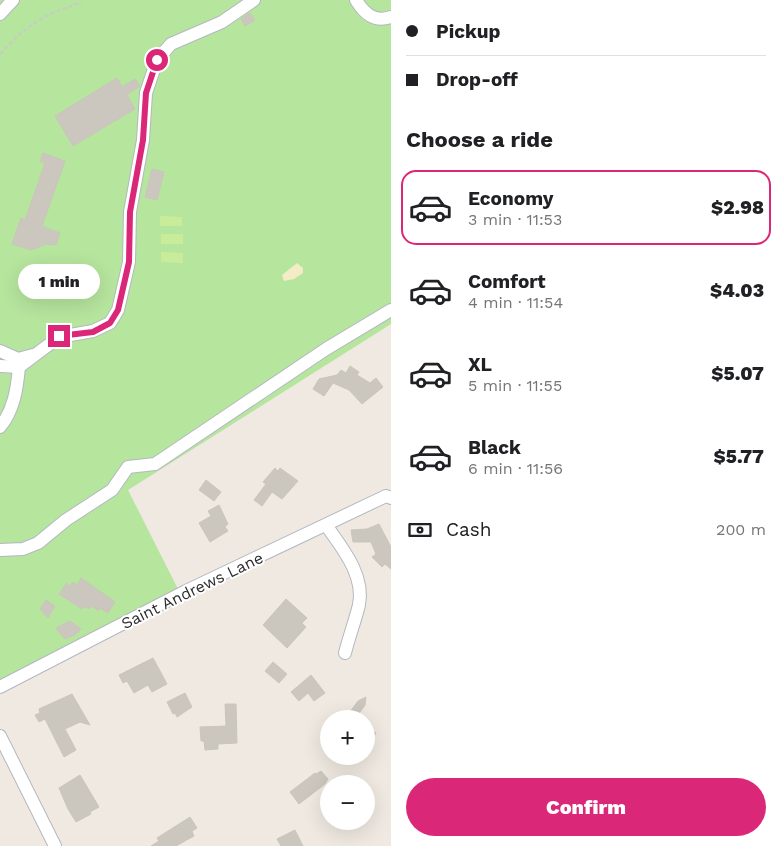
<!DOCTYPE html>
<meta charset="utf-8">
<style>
body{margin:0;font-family:"Work Sans",sans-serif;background:#f6f6f6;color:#202124;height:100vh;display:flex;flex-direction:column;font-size:19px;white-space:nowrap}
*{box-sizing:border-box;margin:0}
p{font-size:16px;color:#757577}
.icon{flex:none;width:28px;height:28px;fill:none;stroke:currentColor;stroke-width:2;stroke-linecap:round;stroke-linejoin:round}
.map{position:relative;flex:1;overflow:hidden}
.details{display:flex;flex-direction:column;background:#fff;width:390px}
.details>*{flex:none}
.top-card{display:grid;align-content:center;height:110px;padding:0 15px;background:#fff}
.fabs{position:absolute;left:320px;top:710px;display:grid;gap:10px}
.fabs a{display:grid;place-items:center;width:55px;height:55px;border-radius:50%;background:#fff;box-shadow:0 5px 20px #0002;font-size:25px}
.end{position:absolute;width:22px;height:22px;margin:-11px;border:6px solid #db2777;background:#fff;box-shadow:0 0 0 2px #fff}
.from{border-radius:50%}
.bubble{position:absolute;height:35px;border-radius:18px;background:#fff;box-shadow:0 5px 20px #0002;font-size:16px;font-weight:800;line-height:35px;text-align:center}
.top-card b{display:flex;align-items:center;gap:18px;height:48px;font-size:19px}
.top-card b+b{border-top:1px solid #e0e0e0}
.top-card i{width:12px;height:12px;background:#202124}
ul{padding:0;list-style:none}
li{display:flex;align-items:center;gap:15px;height:75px;margin:0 10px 8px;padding:0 5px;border:2px solid transparent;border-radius:15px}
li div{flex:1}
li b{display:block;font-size:19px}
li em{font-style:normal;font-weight:800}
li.current{border-color:#db2777}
li>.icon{width:45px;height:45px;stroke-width:1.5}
h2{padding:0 15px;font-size:22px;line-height:60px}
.pay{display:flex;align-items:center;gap:12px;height:55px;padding:0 15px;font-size:19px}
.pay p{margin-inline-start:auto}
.button{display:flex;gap:10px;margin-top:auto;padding:10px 15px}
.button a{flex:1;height:58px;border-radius:30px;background:#db2777;color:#fff;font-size:20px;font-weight:800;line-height:58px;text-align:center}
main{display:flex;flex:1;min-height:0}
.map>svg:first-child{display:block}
</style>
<main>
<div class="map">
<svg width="391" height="846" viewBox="0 0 391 846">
<rect width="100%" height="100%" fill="#efe9e1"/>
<polygon fill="#b6e59e" points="0,0 391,0 391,324 128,490 179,591 0,681"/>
<polygon fill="#f3ecc5" points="297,263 303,268 303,273 294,279 284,281 282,275"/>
<g fill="#c9ec9a">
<polygon points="160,216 182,217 182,226 160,226"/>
<rect x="161" y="234" width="22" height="10"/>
<polygon points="161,252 183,253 183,263 161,262"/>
</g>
<g fill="#cbc7bf" stroke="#cbc5ba">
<polygon points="250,13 255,20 245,26 241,19"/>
<polygon points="117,78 122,87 135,79 140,86 127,95 135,109 73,146 55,116"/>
<polygon points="43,153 65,161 42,226 60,233 56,245 46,244 31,250 12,244 21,218 25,220 45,163 40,161"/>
<polygon points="152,169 164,172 157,200 145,197"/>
<polygon points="350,366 359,372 357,375 370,383 376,378 383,387 362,404 349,390 333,383 324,396 313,389 319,379 337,375 341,370 346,373"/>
<polygon points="275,468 278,471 280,468 298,481 282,499 272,492 262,506 254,500 266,484 263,482"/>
<polygon points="206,480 221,492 214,501 199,490"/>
<polygon points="219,505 228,524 225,527 228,531 210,542 199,523 211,516 208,511"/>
<polygon points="379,524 391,547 391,569 385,564 382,567 372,557 376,554 371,542 353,542 351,530 367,529"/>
<polygon points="81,578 115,602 108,613 100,608 98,611 92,606 89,609 84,606 82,609 59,594 67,583 70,586 73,582 77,585"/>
<polygon points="286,599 307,618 302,623 306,627 287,648 263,625"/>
<polygon points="46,600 55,606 48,618 40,609"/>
<polygon points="70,621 81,629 75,635 65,639 56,628"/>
<polygon points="153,658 167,684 152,692 148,685 134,693 127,681 123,683 119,675"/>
<polygon points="273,662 287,674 279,683 265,671"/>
<polygon points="311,675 325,693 314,701 308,693 299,701 291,692"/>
<polygon points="185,693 192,707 177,717 175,713 173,714 167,702"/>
<polygon points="72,694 90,725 80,722 65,729 76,750 64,757 45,719 39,722 35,715 40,713 39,709"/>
<polygon points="366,697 365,705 355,719 345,719 358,701"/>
<polygon points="225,704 236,704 237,743 218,744 218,749 205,750 204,741 201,741 200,727 226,726"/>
<polygon points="366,726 376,733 366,747"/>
<polygon points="321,771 328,779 325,784 299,804 290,792 315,773 316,774"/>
<polygon points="80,775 99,807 90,812 91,814 76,822 68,809 59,788"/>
<polygon points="190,817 197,828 192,831 194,836 176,846 151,846 159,841 157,838"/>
<polygon points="295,830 303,846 281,846 277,839"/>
</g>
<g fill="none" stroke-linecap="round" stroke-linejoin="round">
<defs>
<g id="minor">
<path d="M 356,0 C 364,13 374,23 391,17"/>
<polyline points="0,14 13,0"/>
<polyline points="0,351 18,359 33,355"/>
<polyline points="0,366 19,367 59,337 93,331 110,323 118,310 129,262 130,212 143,140 146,93 157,60 171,44 222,22 254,0"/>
<path d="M 0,427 C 14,410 17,389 19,367"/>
<path d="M 326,525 C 342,548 365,575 359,605 C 355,621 349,637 345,653"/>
<polyline points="0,550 23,549 38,543 66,520 112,490 128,467 155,464 326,349 391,310"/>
<polyline points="0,687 186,591 386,496 391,498"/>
<polyline points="0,736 55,846"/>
</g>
</defs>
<use href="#minor" stroke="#b4b7c1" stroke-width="14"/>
<path stroke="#c9c9c9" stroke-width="2" stroke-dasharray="4 2.5" stroke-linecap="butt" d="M 0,54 C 28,23 44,15 82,2"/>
<use href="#minor" stroke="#fff" stroke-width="12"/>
</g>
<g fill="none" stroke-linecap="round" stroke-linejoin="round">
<polyline stroke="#db2777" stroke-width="6" points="59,336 93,332 110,323 118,310 129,262 130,212 143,140 146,93 157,60"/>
</g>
<g text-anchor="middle" stroke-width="4" stroke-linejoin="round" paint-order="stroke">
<g font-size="16" fill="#2e2e2e" stroke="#fff">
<text transform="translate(192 590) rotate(-26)" y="6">Saint Andrews Lane</text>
</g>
</g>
</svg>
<div class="fabs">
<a>+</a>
<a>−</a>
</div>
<i class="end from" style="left:157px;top:60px"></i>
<i class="end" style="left:59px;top:336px"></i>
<div class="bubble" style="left:18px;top:264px;width:82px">1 min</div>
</div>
<section class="details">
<div class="top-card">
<b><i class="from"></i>Pickup</b>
<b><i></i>Drop-off</b>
</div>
<h2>Choose a ride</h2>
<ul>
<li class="current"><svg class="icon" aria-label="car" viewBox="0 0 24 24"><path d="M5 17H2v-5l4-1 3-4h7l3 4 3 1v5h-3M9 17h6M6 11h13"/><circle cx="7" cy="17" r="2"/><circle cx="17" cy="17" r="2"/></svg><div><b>Economy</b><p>3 min · 11:53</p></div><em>$2.98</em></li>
<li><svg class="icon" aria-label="car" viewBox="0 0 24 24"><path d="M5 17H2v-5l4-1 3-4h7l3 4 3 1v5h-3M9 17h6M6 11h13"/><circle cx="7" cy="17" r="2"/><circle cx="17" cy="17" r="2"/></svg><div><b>Comfort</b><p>4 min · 11:54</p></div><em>$4.03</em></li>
<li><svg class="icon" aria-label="car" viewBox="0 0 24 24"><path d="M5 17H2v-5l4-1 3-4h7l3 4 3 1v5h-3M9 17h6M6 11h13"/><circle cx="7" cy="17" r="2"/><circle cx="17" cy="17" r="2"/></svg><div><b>XL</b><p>5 min · 11:55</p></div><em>$5.07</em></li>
<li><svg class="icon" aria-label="car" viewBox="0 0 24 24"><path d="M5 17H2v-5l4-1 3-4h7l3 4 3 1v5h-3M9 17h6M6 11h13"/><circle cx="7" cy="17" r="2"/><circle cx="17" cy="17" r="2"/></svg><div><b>Black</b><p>6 min · 11:56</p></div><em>$5.77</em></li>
</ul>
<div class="pay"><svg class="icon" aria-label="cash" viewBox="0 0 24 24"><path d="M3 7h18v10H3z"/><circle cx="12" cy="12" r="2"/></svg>Cash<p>200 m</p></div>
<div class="button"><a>Confirm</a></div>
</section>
</main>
